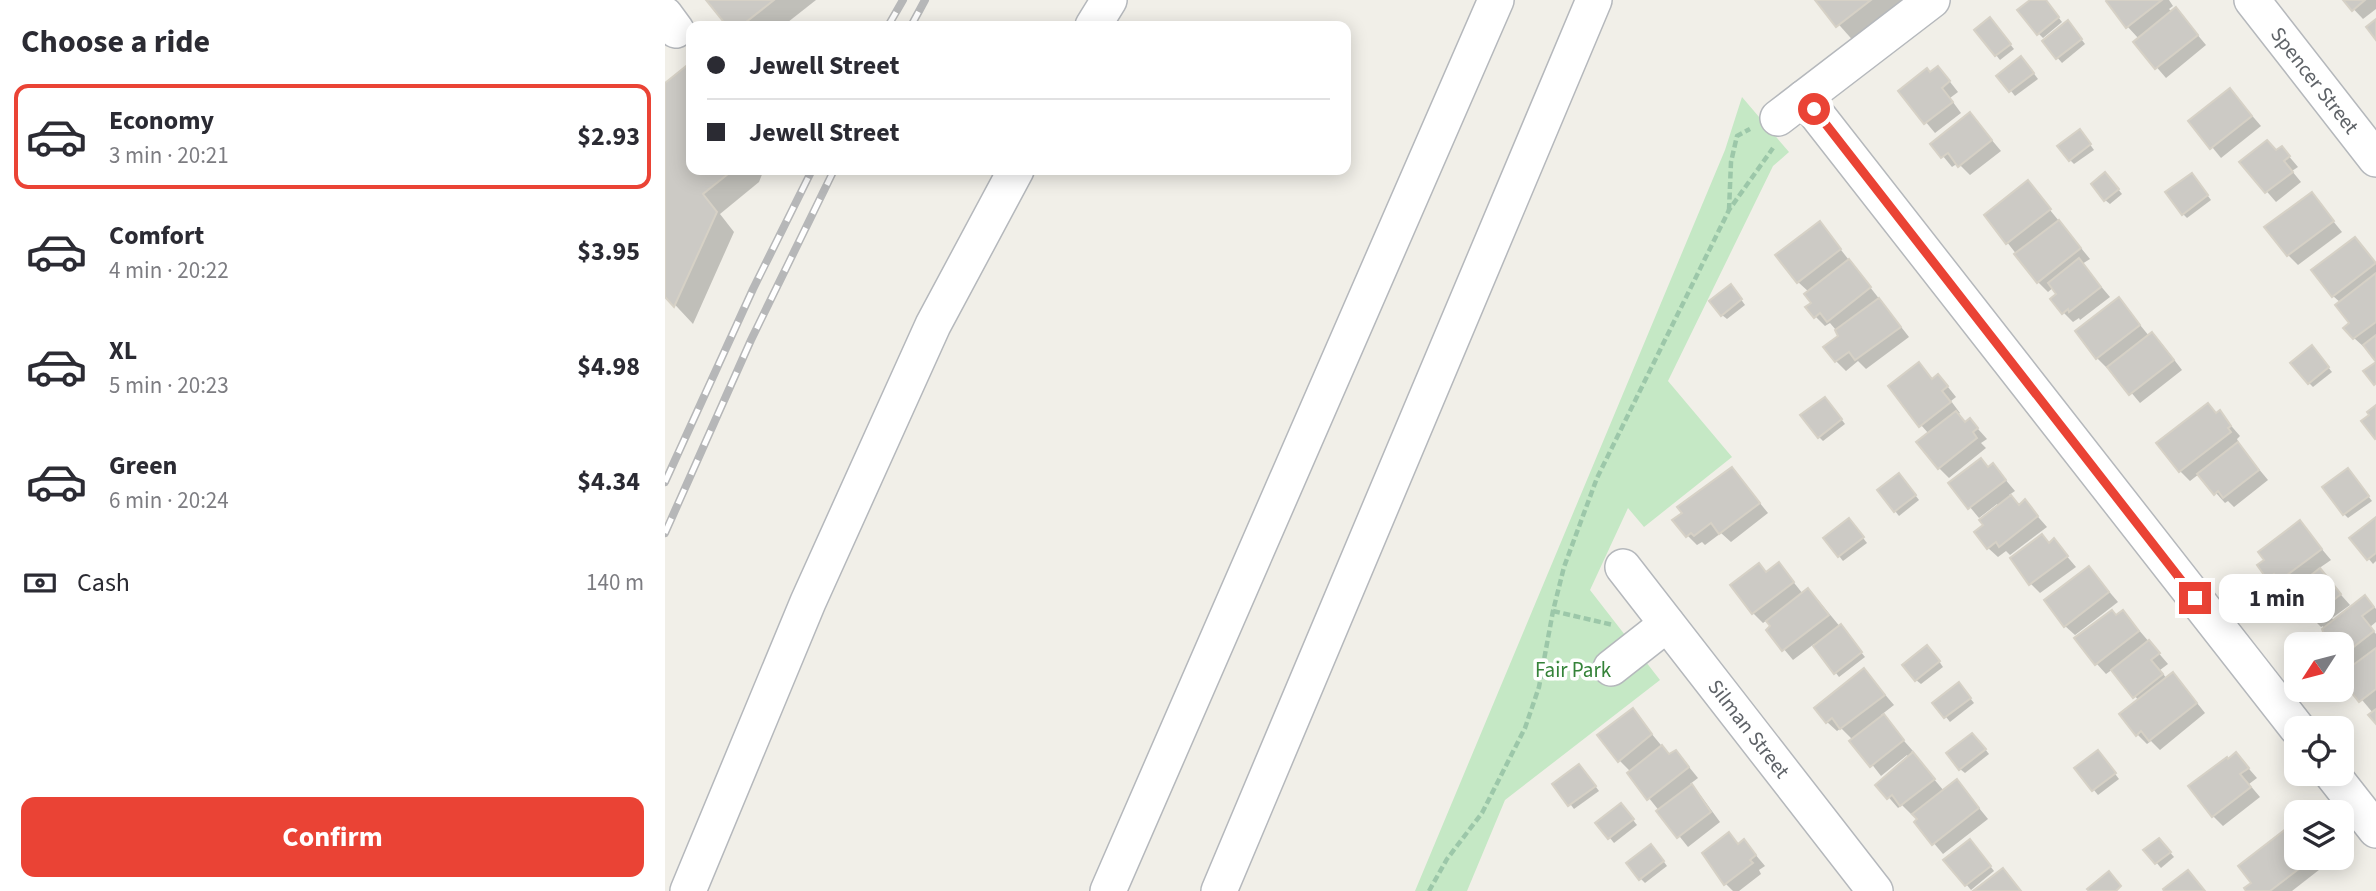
<!DOCTYPE html>
<meta charset="utf-8">
<style>
body{margin:0;font-family:"Source Sans 3",sans-serif;background:#f2f2f3;color:#2b2b33;height:100vh;display:flex;flex-direction:column;font-size:26px;white-space:nowrap}
*{box-sizing:border-box;margin:0}
p{font-size:23px;color:#7c7c81}
.icon{flex:none;width:38px;height:38px;fill:none;stroke:currentColor;stroke-width:2;stroke-linecap:round;stroke-linejoin:round}
.map{position:relative;flex:1;overflow:hidden}
.side{display:flex;flex-direction:column;background:#fff;width:665px}
.side>*{flex:none}
.hud{position:absolute;left:21px;top:21px;width:665px;height:154px;border-radius:14px;box-shadow:0 4px 18px #0003;display:grid;align-content:center;height:154px;padding:0 21px;background:#fff}
.needle{width:46px;rotate:234deg}
.fabs{position:absolute;left:1619px;top:632px;display:grid;gap:14px}
.fabs a{display:grid;place-items:center;width:70px;height:70px;border-radius:14px;background:#fff;box-shadow:0 4px 18px #0003;font-size:35px}
.end{position:absolute;width:32px;height:32px;margin:-16px;border:9px solid #ea4335;background:#fff;box-shadow:0 0 0 4px #fff}
.from{border-radius:50%}
.bubble{position:absolute;height:49px;border-radius:14px;background:#fff;box-shadow:0 4px 18px #0003;font-size:23px;font-weight:700;line-height:49px;text-align:center}
.hud b{display:flex;align-items:center;gap:24px;height:66px;font-size:26px}
.hud b+b{border-top:2px solid #e1e1e2}
.hud i{width:18px;height:18px;background:#2b2b33}
ul{padding:0;list-style:none}
li{display:flex;align-items:center;gap:21px;height:105px;margin:0 14px 10px;padding:0 7px;border:4px solid transparent;border-radius:14px}
li div{flex:1}
li b{display:block;font-size:26px}
li em{font-style:normal;font-weight:700}
li.active{border-color:#ea4335}
li>.icon{width:63px;height:63px;stroke-width:1.5}
h2{padding:0 21px;font-size:32px;line-height:84px}
.pay{display:flex;align-items:center;gap:18px;height:77px;padding:0 21px;font-size:26px}
.pay p{margin-inline-start:auto}
.primary-button{display:flex;gap:14px;margin-top:auto;padding:14px 21px}
.primary-button a{flex:1;height:80px;border-radius:14px;background:#ea4335;color:#fff;font-size:28px;font-weight:700;line-height:80px;text-align:center}
main{display:flex;flex:1;min-height:0}
.map>svg:first-child{display:block}
</style>
<main>
<section class="side">
<h2>Choose a ride</h2>
<ul>
<li class="active"><svg class="icon" aria-label="car" viewBox="0 0 24 24"><path d="M5 17H2v-5l4-1 3-4h7l3 4 3 1v5h-3M9 17h6M6 11h13"/><circle cx="7" cy="17" r="2"/><circle cx="17" cy="17" r="2"/></svg><div><b>Economy</b><p>3 min · 20:21</p></div><em>$2.93</em></li>
<li><svg class="icon" aria-label="car" viewBox="0 0 24 24"><path d="M5 17H2v-5l4-1 3-4h7l3 4 3 1v5h-3M9 17h6M6 11h13"/><circle cx="7" cy="17" r="2"/><circle cx="17" cy="17" r="2"/></svg><div><b>Comfort</b><p>4 min · 20:22</p></div><em>$3.95</em></li>
<li><svg class="icon" aria-label="car" viewBox="0 0 24 24"><path d="M5 17H2v-5l4-1 3-4h7l3 4 3 1v5h-3M9 17h6M6 11h13"/><circle cx="7" cy="17" r="2"/><circle cx="17" cy="17" r="2"/></svg><div><b>XL</b><p>5 min · 20:23</p></div><em>$4.98</em></li>
<li><svg class="icon" aria-label="car" viewBox="0 0 24 24"><path d="M5 17H2v-5l4-1 3-4h7l3 4 3 1v5h-3M9 17h6M6 11h13"/><circle cx="7" cy="17" r="2"/><circle cx="17" cy="17" r="2"/></svg><div><b>Green</b><p>6 min · 20:24</p></div><em>$4.34</em></li>
</ul>
<div class="pay"><svg class="icon" aria-label="cash" viewBox="0 0 24 24"><path d="M3 7h18v10H3z"/><circle cx="12" cy="12" r="2"/></svg>Cash<p>140 m</p></div>
<div class="primary-button"><a>Confirm</a></div>
</section>
<div class="map">
<svg width="1711" height="891" viewBox="0 0 1711 891">
<rect width="100%" height="100%" fill="#f1efe8"/>
<polygon fill="#c5e8c5" points="1077,97 1124,152 1108,166 1003,381 1067,457 979,527 963,508 925,590 995,680 840,800 802,891 750,891 1060,150"/>
<g fill="#0003">
<polygon points="44,0 151,0 118,26 64,26"/>
<polygon points="1152,0 1249,0 1192,45"/>
<polygon points="1368,0 1380,0 1397,22 1378,38 1373,33"/>
<polygon points="1445,0 1504,0 1508,6 1504,9 1507,12 1511,9 1541,45 1501,78 1470,42 1474,39 1462,26"/>
<polygon points="1680,0 1711,0 1711,9 1698,19"/>
<polygon points="1329,24 1349,49 1335,60 1311,30"/>
<polygon points="1407,27 1420,44 1397,63 1379,42"/>
<polygon points="1361,63 1373,79 1350,96 1334,76"/>
<polygon points="26,64 26,170 97,170 98,172 94,182 55,214 69,232 28,324 0,294 0,85"/>
<polygon points="1265,74 1282,78 1293,92 1285,98 1296,113 1270,133 1235,91"/>
<polygon points="1565,90 1596,126 1556,158 1526,121"/>
<polygon points="1305,114 1336,151 1305,175 1293,163 1287,167 1268,144"/>
<polygon points="1419,136 1429,150 1409,164 1405,160"/>
<polygon points="1617,148 1633,167 1627,171 1636,182 1611,202 1576,162 1612,152"/>
<polygon points="1445,179 1457,194 1445,204 1440,200"/>
<polygon points="1531,180 1546,200 1522,218 1518,214"/>
<polygon points="1363,183 1425,259 1417,264 1445,297 1415,320 1414,318 1408,322 1398,312 1394,294 1389,287 1383,292 1373,282 1321,215"/>
<polygon points="1646,194 1677,232 1633,265 1623,255"/>
<polygon points="1155,223 1244,337 1201,369 1193,361 1181,371 1171,361 1176,336 1165,323 1160,326 1150,316 1149,303 1144,292 1133,282"/>
<polygon points="1690,239 1711,263 1711,359 1701,346 1699,347 1689,338 1687,323 1676,303 1668,296"/>
<polygon points="1070,291 1080,305 1062,319 1057,315"/>
<polygon points="1454,299 1484,336 1487,334 1497,344 1517,370 1475,403 1444,366 1442,368 1432,358"/>
<polygon points="1651,352 1667,372 1648,387 1644,383"/>
<polygon points="1254,365 1269,380 1273,377 1283,387 1291,397 1286,401 1295,413 1292,415 1301,423 1305,420 1322,439 1316,443 1321,448 1284,478 1274,468 1264,434 1256,425"/>
<polygon points="1164,403 1180,424 1158,441 1154,437"/>
<polygon points="1555,413 1575,436 1572,439 1574,443 1573,444 1603,480 1569,507 1563,501 1560,503 1534,474 1525,481 1515,471"/>
<polygon points="1328,465 1350,491 1344,495 1355,506 1360,502 1382,527 1345,555 1341,551 1333,557 1323,548 1334,507 1332,504 1314,518 1285,483"/>
<polygon points="1067,469 1103,513 1066,542 1056,533 1040,545 1037,542 1032,545 1022,535"/>
<polygon points="1687,475 1707,501 1683,518 1679,514"/>
<polygon points="1238,479 1254,500 1234,516 1230,511"/>
<polygon points="1711,519 1711,561 1708,564 1687,538"/>
<polygon points="1635,523 1666,560 1653,569 1685,605 1667,618 1669,621 1700,597 1711,609 1711,622 1705,627 1711,634 1711,721 1706,715 1708,713 1677,676 1690,666 1676,652 1676,644 1668,644 1663,639 1658,626 1656,627 1648,619 1645,621 1635,611 1634,602 1619,583 1613,587 1604,577"/>
<polygon points="1188,525 1202,543 1178,561 1174,556"/>
<polygon points="1389,541 1411,567 1375,593 1366,584 1384,544"/>
<polygon points="1114,564 1138,594 1143,590 1153,600 1200,657 1174,677 1149,644 1128,660 1103,630 1107,627 1102,620 1098,623 1088,613 1102,573"/>
<polygon points="1424,568 1453,602 1410,635 1400,626"/>
<polygon points="1452,617 1467,622 1503,664 1495,670 1502,679 1517,684 1540,713 1495,750 1486,741 1482,744 1472,734 1474,701 1448,669 1441,674 1432,664 1412,638"/>
<polygon points="1267,651 1278,667 1256,684 1251,680"/>
<polygon points="1199,670 1229,705 1216,715 1248,751 1246,752 1279,791 1292,781 1323,819 1278,854 1251,822 1254,820 1249,813 1246,814 1237,805 1233,808 1213,785 1244,758 1242,755 1216,776 1188,740 1176,728 1172,731 1162,722"/>
<polygon points="1298,689 1309,703 1285,722 1270,703"/>
<polygon points="967,710 1005,756 1011,752 1020,762 1033,778 1025,784 1036,796 1055,822 1023,847 964,773 966,772 954,760"/>
<polygon points="1312,739 1324,754 1300,773 1295,769"/>
<polygon points="1571,754 1592,778 1584,784 1595,797 1558,826 1548,816 1563,761"/>
<polygon points="1437,757 1454,779 1433,795 1411,768"/>
<polygon points="919,771 934,791 909,809 890,784"/>
<polygon points="960,810 972,825 949,843 933,823"/>
<polygon points="1631,832 1631,858 1652,858 1659,866 1627,891 1584,891"/>
<polygon points="1064,835 1074,845 1079,841 1100,866 1094,870 1096,874 1074,891 1068,891 1061,884 1039,854"/>
<polygon points="1309,845 1329,871 1306,890 1281,860"/>
<polygon points="1499,845 1509,857 1496,868 1481,850"/>
<polygon points="991,851 1002,866 980,883 975,878"/>
</g>
<g fill="#cccac5" stroke="#d6d1c6" stroke-width="2">
<polygon points="41,0 109,0 76,26 62,26"/>
<polygon points="1150,0 1206,0 1171,27"/>
<polygon points="1365,0 1381,0 1394,17 1372,35 1352,10"/>
<polygon points="1442,0 1497,0 1461,28 1441,1"/>
<polygon points="1678,0 1700,0 1687,11"/>
<polygon points="1511,7 1533,35 1490,69 1468,42"/>
<polygon points="1325,17 1346,44 1330,56 1309,30"/>
<polygon points="1711,19 1711,40 1701,27"/>
<polygon points="1403,20 1417,39 1391,59 1377,41"/>
<polygon points="1356,56 1369,73 1344,92 1331,76"/>
<polygon points="26,62 26,170 68,170 38,194 52,212 9,307 0,297 0,83"/>
<polygon points="1273,66 1285,81 1277,88 1288,102 1259,124 1233,91 1262,68 1265,72"/>
<polygon points="1565,88 1587,116 1545,149 1523,121"/>
<polygon points="1305,112 1327,140 1293,167 1283,153 1276,158 1265,144"/>
<polygon points="1415,129 1426,144 1404,161 1392,146"/>
<polygon points="1602,140 1611,150 1617,146 1625,156 1619,161 1628,172 1600,193 1574,162"/>
<polygon points="1440,172 1454,189 1439,201 1426,184"/>
<polygon points="1527,173 1543,195 1517,215 1500,192"/>
<polygon points="1363,180 1386,209 1341,244 1319,215"/>
<polygon points="1647,192 1669,221 1622,256 1599,227"/>
<polygon points="1394,220 1416,248 1372,283 1349,254"/>
<polygon points="1155,221 1176,249 1132,283 1110,255"/>
<polygon points="1690,237 1711,263 1667,297 1646,270"/>
<polygon points="1414,258 1436,287 1404,312 1403,309 1397,314 1385,299 1391,294 1383,283"/>
<polygon points="1184,259 1206,287 1162,322 1155,313 1149,318 1140,307 1146,303 1139,294"/>
<polygon points="1711,273 1711,322 1688,339 1678,328 1684,323 1670,305"/>
<polygon points="1066,284 1077,299 1056,316 1044,301"/>
<polygon points="1454,297 1475,325 1431,359 1410,331"/>
<polygon points="1214,298 1236,327 1190,360 1184,352 1170,362 1158,347 1173,336 1170,330"/>
<polygon points="1487,332 1509,360 1464,395 1442,367"/>
<polygon points="1711,335 1711,383 1709,385 1698,371 1711,362 1698,345"/>
<polygon points="1647,345 1664,367 1643,384 1625,363"/>
<polygon points="1254,362 1267,379 1273,374 1283,386 1277,391 1286,402 1254,427 1223,386"/>
<polygon points="1160,397 1177,419 1153,438 1135,415"/>
<polygon points="1543,403 1551,413 1555,410 1566,426 1563,428 1566,432 1514,472 1491,443"/>
<polygon points="1711,405 1711,438 1710,439 1696,421 1704,415 1702,412"/>
<polygon points="1291,411 1300,422 1305,418 1313,428 1308,432 1312,438 1273,469 1251,442"/>
<polygon points="1573,442 1594,470 1558,498 1553,491 1549,495 1532,474"/>
<polygon points="1316,458 1323,467 1328,463 1341,480 1303,509 1283,483"/>
<polygon points="1067,467 1095,503 1054,534 1046,523 1029,536 1026,533 1021,537 1007,520 1017,513 1012,507"/>
<polygon points="1683,468 1704,496 1678,515 1657,487"/>
<polygon points="1234,473 1251,495 1229,512 1212,490"/>
<polygon points="1346,495 1354,505 1360,499 1373,516 1334,547 1331,542 1322,549 1309,532 1318,525 1314,520"/>
<polygon points="1711,517 1711,553 1702,560 1684,538"/>
<polygon points="1184,518 1199,537 1173,557 1158,538"/>
<polygon points="1635,520 1657,549 1614,581 1609,574 1602,579 1592,565 1599,560 1593,552"/>
<polygon points="1377,534 1384,543 1389,538 1403,556 1364,585 1345,558"/>
<polygon points="1114,562 1129,582 1087,614 1065,585 1094,563 1101,572"/>
<polygon points="1424,566 1444,592 1399,627 1379,600"/>
<polygon points="1655,568 1676,594 1645,619 1638,609 1634,613 1628,605 1632,602 1625,592"/>
<polygon points="1143,588 1164,615 1117,651 1101,630 1105,626 1101,621"/>
<polygon points="1700,595 1709,607 1697,616 1709,631 1677,656 1676,644 1668,644 1661,640 1657,629"/>
<polygon points="1447,610 1451,615 1458,610 1474,631 1430,665 1409,638"/>
<polygon points="1176,624 1197,652 1169,674 1148,646"/>
<polygon points="1484,640 1495,653 1486,660 1498,674 1468,698 1446,670"/>
<polygon points="1262,645 1275,661 1250,681 1237,665"/>
<polygon points="1711,648 1711,689 1694,702 1676,679 1676,674"/>
<polygon points="1199,668 1220,695 1175,729 1167,718 1161,723 1149,708"/>
<polygon points="1508,672 1532,703 1484,741 1476,731 1471,736 1454,714"/>
<polygon points="1294,682 1306,698 1279,718 1267,703"/>
<polygon points="968,708 987,734 953,762 932,735"/>
<polygon points="1711,709 1711,724 1703,715"/>
<polygon points="1219,714 1239,740 1205,767 1184,741"/>
<polygon points="1307,733 1321,749 1294,770 1281,753"/>
<polygon points="997,745 1004,754 1011,750 1024,767 982,800 962,773"/>
<polygon points="1433,750 1451,773 1427,791 1409,768"/>
<polygon points="1248,752 1270,779 1235,806 1227,795 1222,799 1210,785"/>
<polygon points="1571,752 1584,768 1575,774 1586,787 1547,817 1523,786 1562,757 1563,759"/>
<polygon points="914,764 931,786 903,806 887,784"/>
<polygon points="1292,779 1314,808 1267,845 1249,822 1252,819 1247,814"/>
<polygon points="1027,784 1046,812 1012,838 991,811"/>
<polygon points="956,803 969,819 943,839 930,823"/>
<polygon points="1626,825 1631,831 1631,858 1648,858 1605,891 1581,891 1579,888 1586,883 1573,866"/>
<polygon points="1064,832 1073,844 1079,839 1091,855 1085,860 1088,863 1059,885 1037,853"/>
<polygon points="1494,838 1506,852 1490,864 1478,850"/>
<polygon points="1305,839 1326,866 1300,886 1278,860"/>
<polygon points="986,844 999,861 974,880 961,863"/>
<polygon points="1338,868 1356,891 1308,891"/>
<polygon points="1523,870 1540,891 1499,891 1498,889"/>
<polygon points="1444,871 1456,886 1451,891 1424,891 1422,889"/>
</g>
<g fill="none" stroke-linecap="round" stroke-linejoin="round">
<defs>
<g id="minor">
<path id="s1" d="M 1587,0 L 1711,159"/>
<polyline points="0,15 11,30"/>
<polyline points="428,26 444,0"/>
<polyline points="1139,98 1632,728"/>
<polyline points="1113,118 1267,0"/>
<path id="s2" d="M 958,567 L 1210,891"/>
<polyline points="946,668 1002,624"/>
<polyline points="1667,774 1711,830"/>
<polyline points="23,891 143,602 268,325 351,170"/>
<polyline points="443,891 831,0"/>
<polyline points="554,891 929,0"/>
</g>
</defs>
<use href="#minor" stroke="#b5b8bc" stroke-width="38"/>
<g stroke="#9cc7a9" stroke-width="4.5" stroke-dasharray="7 3.5" stroke-linecap="butt">
<polyline points="1064,210 1066,162 1072,136 1085,129"/>
<polyline points="888,611 948,625"/>
<polyline points="764,891 782,859 817,813 860,728 874,687 888,611 899,567 932,478 1064,210 1108,148"/>
</g>
<use href="#minor" stroke="#fff" stroke-width="35"/>
<defs>
<g id="rail">
<polyline points="223,26 238,0"/>
<polyline points="246,26 260,0"/>
<polyline points="0,482 88,289 147,170"/>
<polyline points="0,533 86,340 169,170"/>
</g>
</defs>
<use href="#rail" stroke="#b6b7b8" stroke-width="8"/>
<use href="#rail" stroke="#fff" stroke-width="5" stroke-dasharray="16" stroke-linecap="butt"/>
</g>
<g fill="none" stroke-linecap="round" stroke-linejoin="round">
<polyline stroke="#ea4335" stroke-width="9" points="1149,109 1530,598"/>
</g>
<g text-anchor="middle" stroke-width="7" stroke-linejoin="round" paint-order="stroke">
<g font-size="21" fill="#5f6368" stroke="#fff">
<text dy="7" stroke="none"><textPath href="#s1" startOffset="102">Spencer Street</textPath></text>
<text dy="7" stroke="none"><textPath href="#s2" startOffset="205">Silman Street</textPath></text>
</g>
<g font-size="21" fill="#348238" stroke="#fff">
<text x="908" y="677">Fair Park</text>
</g>
</g>
</svg>
<div class="fabs">
<a><svg class="needle" viewBox="-14 -14 28 28"><path d="M0-13l5 13h-10z" fill="#e53935"/><path d="M0 13l5-13h-10z" fill="#7c7c81"/></svg></a>
<a><svg class="icon" aria-label="locate" viewBox="0 0 24 24"><circle cx="12" cy="12" r="6"/><path d="M12 2v4M12 18v4M2 12h4M18 12h4"/></svg></a>
<a><svg class="icon" aria-label="layers" viewBox="0 0 24 24"><path d="M12 4l9 5-9 5-9-5zM3 14l9 5 9-5"/></svg></a>
</div>
<i class="end from" style="left:1149px;top:109px"></i>
<i class="end" style="left:1530px;top:598px"></i>
<div class="bubble" style="left:1554px;top:574px;width:116px">1 min</div>
<div class="hud">
<b><i class="from"></i>Jewell Street</b>
<b><i></i>Jewell Street</b>
</div>
</div>
</main>
